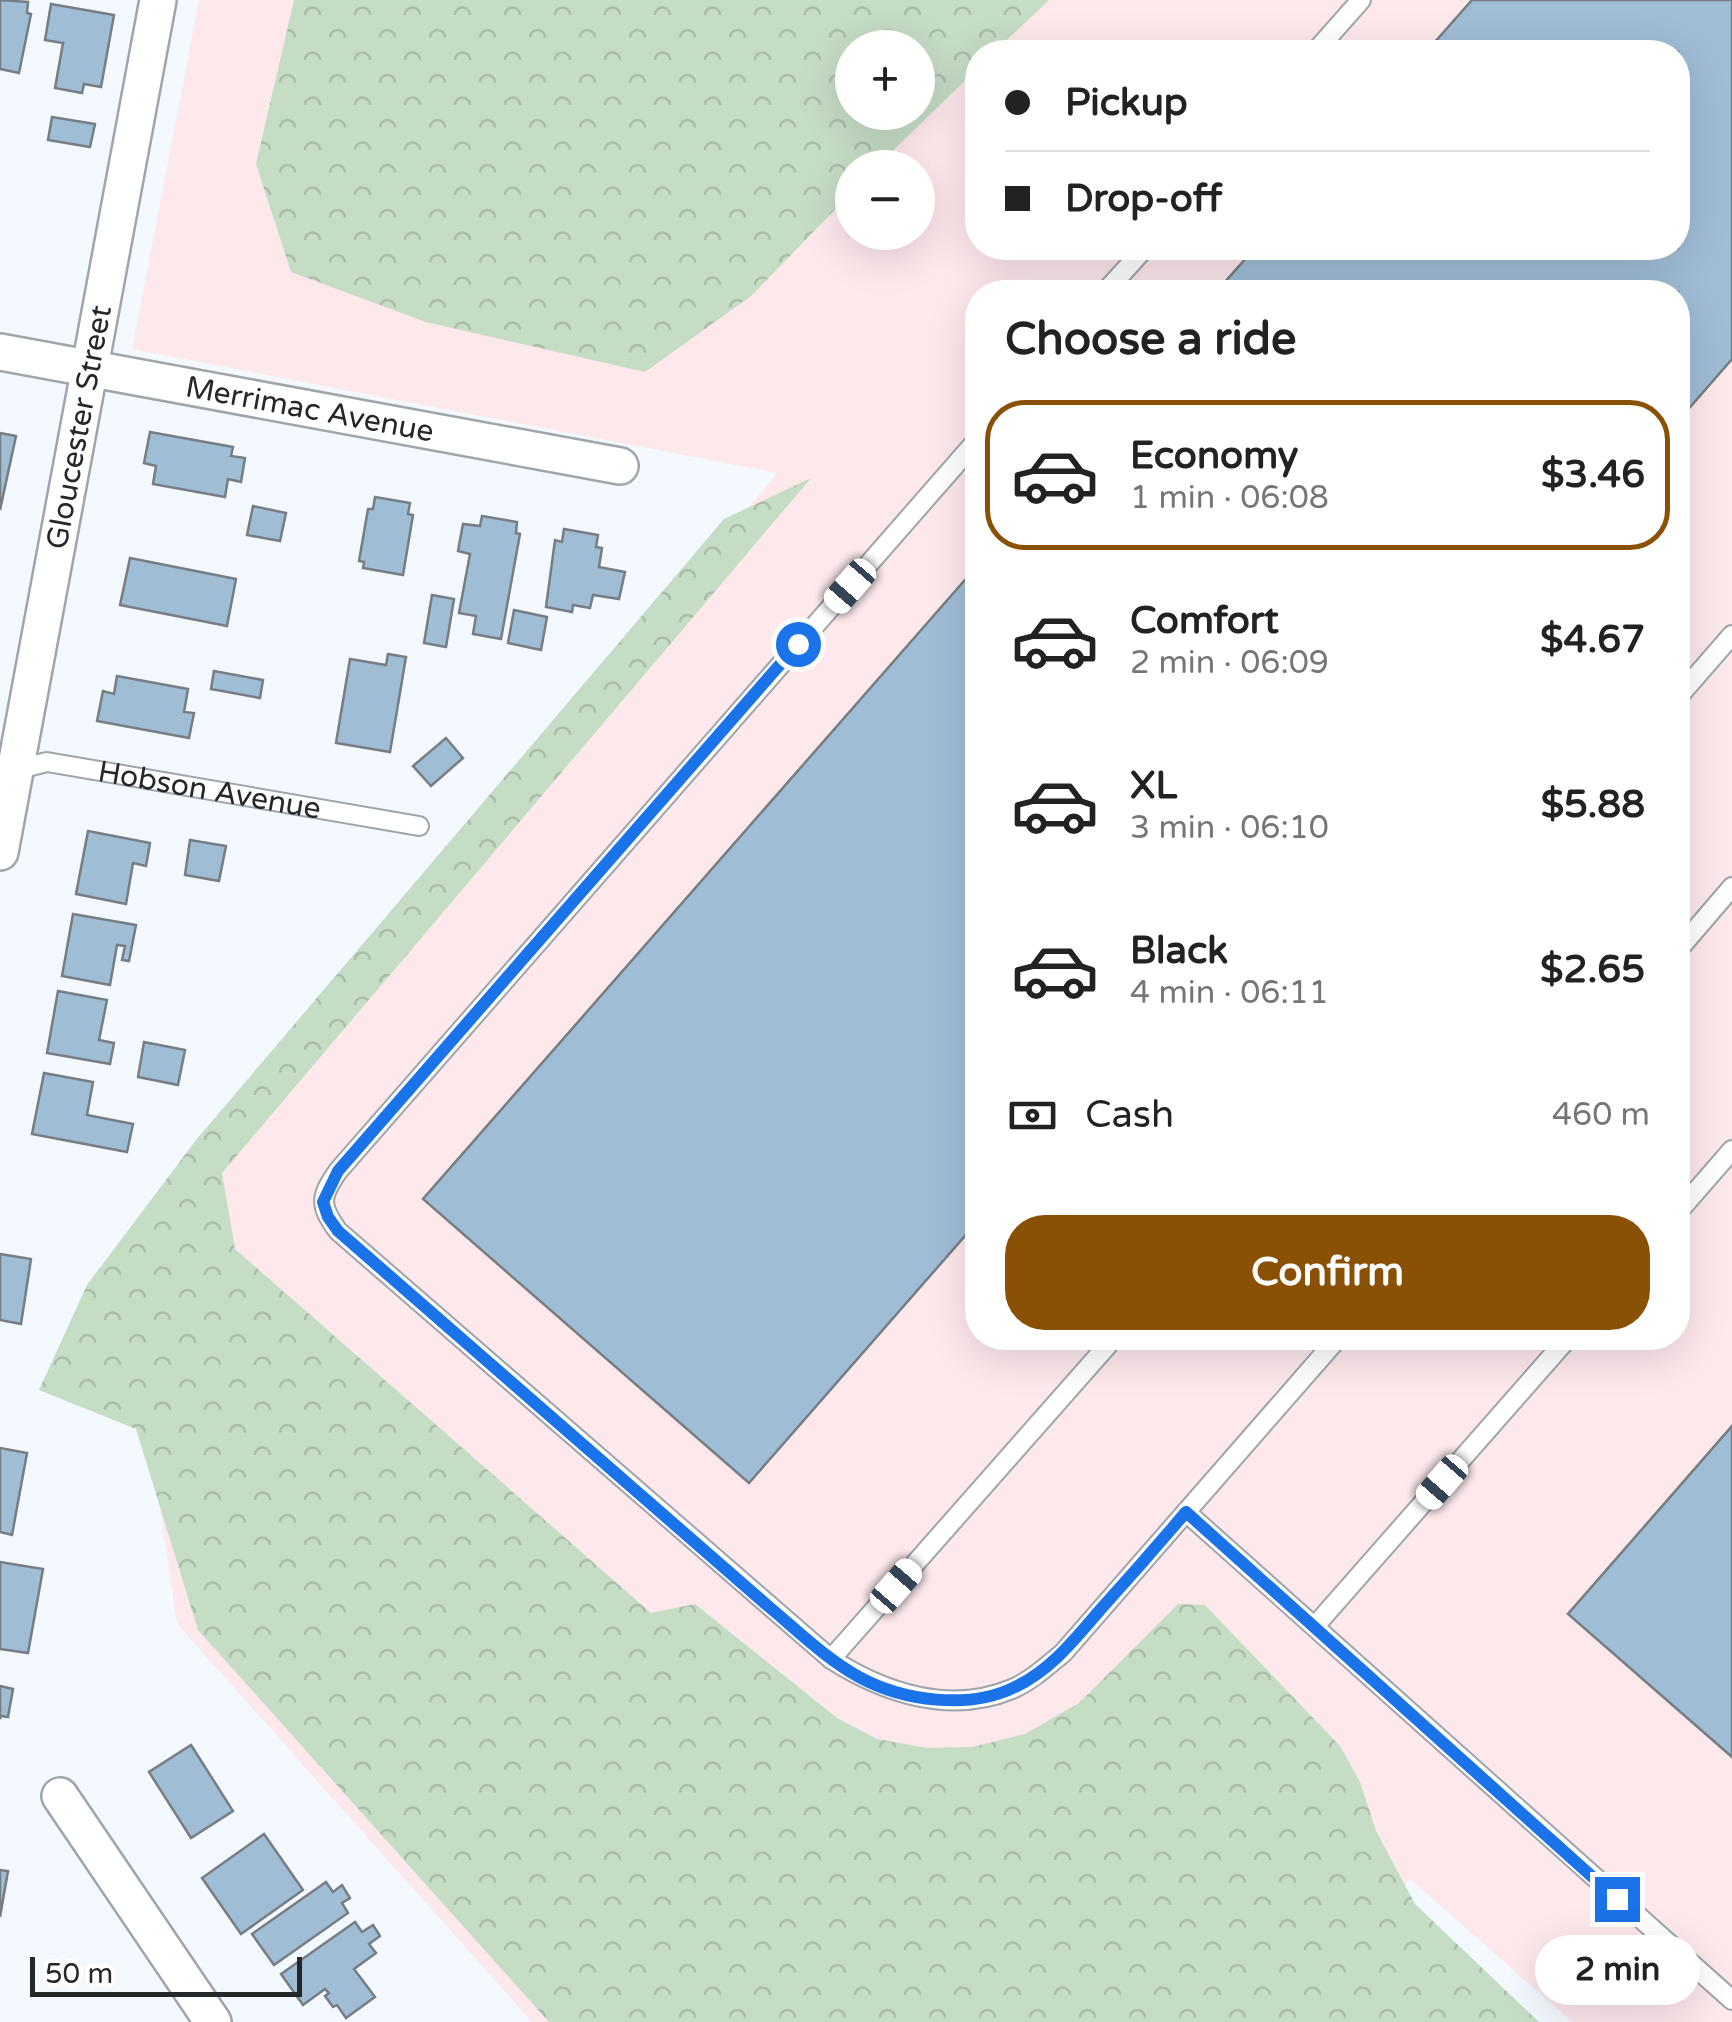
<!DOCTYPE html>
<meta charset="utf-8">
<style>
body{margin:0;font-family:"Varela Round",sans-serif;background:#f2f2f2;color:#222;height:100vh;display:flex;flex-direction:column;font-size:38px;white-space:nowrap}
*{box-sizing:border-box;margin:0}
p{font-size:32px;color:#767676}
.icon{flex:none;width:55px;height:55px;fill:none;stroke:currentColor;stroke-width:2;stroke-linecap:round;stroke-linejoin:round}
.map{position:relative;flex:1;overflow:hidden}
.panel{position:absolute;left:965px;top:280px;width:725px;height:1070px;display:flex;flex-direction:column;background:#fff;border-radius:40px;box-shadow:0 10px 40px #0002}
.panel>*{flex:none}
.hud{position:absolute;left:965px;top:40px;width:725px;height:220px;border-radius:40px;box-shadow:0 10px 40px #0002;display:grid;align-content:center;height:220px;padding:0 40px;background:#fff}
.buttons{position:absolute;left:835px;top:30px;display:grid;gap:20px}
.buttons a{display:grid;place-items:center;width:100px;height:100px;border-radius:50%;background:#fff;box-shadow:0 10px 40px #0002;font-size:50px}
.scale{position:absolute;left:30px;bottom:25px;width:272px;box-sizing:border-box;padding-left:10px;border:5px solid #25282b;border-top:0;font-size:28px;line-height:35px;white-space:nowrap;color:#25282b;-webkit-text-stroke:8px #fff;paint-order:stroke}
.end{position:absolute;width:45px;height:45px;margin:-22px;border:12px solid #1a73e8;background:#fff;box-shadow:0 0 0 5px #fff}
.from{border-radius:50%}
.bubble{position:absolute;height:70px;border-radius:35px;background:#fff;box-shadow:0 10px 40px #0002;font-size:32px;font-weight:800;line-height:70px;text-align:center}
.car{position:absolute;width:30px;height:60px;margin:-30px -15px;border-radius:12px;box-shadow:0 0 8px 2px #0007;background:linear-gradient(#fff 24%,#345 0 40%,#fff 0 76%,#345 0 86%,#fff 0)}
.hud b{display:flex;align-items:center;gap:35px;height:95px;font-size:38px}
.hud b+b{border-top:2px solid #e0e0e0}
.hud i{width:25px;height:25px;background:#222}
ul{padding:0;list-style:none}
li{display:flex;align-items:center;gap:30px;height:150px;margin:0 20px 15px;padding:0 20px;border:5px solid transparent;border-radius:40px}
li div{flex:1}
li b{display:block;font-size:38px}
li em{font-style:normal;font-weight:800}
li.active{border-color:#8a5106}
li>.icon{width:90px;height:90px;stroke-width:1.5}
h2{padding:0 40px;font-size:45px;line-height:120px}
.pay{display:flex;align-items:center;gap:25px;height:110px;padding:0 40px;font-size:38px}
.pay p{margin-inline-start:auto}
.cta{display:flex;gap:20px;margin-top:auto;padding:20px 40px}
.cta a{flex:1;height:115px;border-radius:40px;background:#8a5106;color:#fff;font-size:40px;font-weight:800;line-height:115px;text-align:center}
.map>svg:first-child{display:block}
</style>
<div class="map">
<svg width="1732" height="2022" viewBox="0 0 1732 2022">
<defs>
<pattern id="forest-crowns" width="20" height="18" patternUnits="userSpaceOnUse" patternTransform="scale(2.5)"><rect width="20" height="18" fill="#c5dcc5"/><path d="M2 6a3 3 0 1 1 6 0M12 15a3 3 0 1 1 6 0" fill="none" stroke="#a9bda9"/></pattern>
</defs>
<rect width="100%" height="100%" fill="#f3f9ff"/>
<path fill="#fde8ec" fill-rule="evenodd" d="M 199,0 L 1732,0 L 1732,2022 L 1572,2022 L 1410,1879 L 1283,2022 L 532,2022 L 177,1624 L 124,1262 L 777,473 L 132,349 ZM 852,48 L 918,48 L 918,112 L 852,112 ZM 978,52 L 1678,52 L 1678,248 L 978,248 ZM 852,168 L 918,168 L 918,232 L 852,232 ZM 978,292 L 1678,292 L 1678,1338 L 978,1338 Z"/>
<g fill="url(#forest-crowns)" fill-rule="evenodd">
<path d="M 294,0 L 1049,0 L 994,52 L 978,52 L 977,69 L 876,167 L 852,168 L 852,192 L 751,296 L 645,372 L 426,322 L 291,272 L 256,164 ZM 852,48 L 918,48 L 918,112 L 852,112 Z"/>
<polygon points="811,478 222,1173 235,1249 651,1613 695,1604 837,1718 877,1739 927,1748 972,1747 1025,1734 1079,1703 1178,1604 1205,1605 1340,1746 1360,1782 1376,1831 1415,1904 1539,2022 549,2022 198,1630 136,1429 39,1390 87,1285 196,1140 724,519"/>
</g>
<g fill="#a0bdd6" stroke="#767d83" stroke-width="2.5">
<polygon points="0,0 28,2 27,13 31,14 19,73 0,69"/>
<polygon points="1472,0 1732,0 1732,359 1678,421 1678,292 1216,292 1255,248 1678,248 1678,52 1426,52"/>
<polygon points="51,4 114,15 101,87 84,84 82,93 55,88 63,43 45,40"/>
<polygon points="52,117 95,124 90,147 48,140"/>
<polygon points="150,432 233,447 231,456 245,458 241,482 228,479 225,497 153,484 156,466 144,463"/>
<polygon points="0,433 16,436 0,510"/>
<polygon points="375,497 410,503 408,514 413,515 403,575 363,568 364,562 359,561 368,509 373,509"/>
<polygon points="253,506 286,513 280,541 247,535"/>
<polygon points="482,516 517,522 516,533 520,534 501,639 473,634 476,616 459,613 470,554 458,551 463,524 480,526"/>
<polygon points="564,529 598,535 596,547 602,548 599,567 625,572 619,599 593,595 590,608 573,605 572,612 546,607 555,540 562,542"/>
<polygon points="130,558 236,579 227,626 120,605"/>
<polygon points="978,565 978,1221 749,1483 423,1199"/>
<polygon points="432,595 454,599 446,647 424,643"/>
<polygon points="514,610 547,617 541,650 508,643"/>
<polygon points="388,654 406,657 390,752 336,743 350,659 386,665"/>
<polygon points="214,671 263,680 260,698 211,689"/>
<polygon points="117,676 188,689 184,712 194,713 189,738 97,721 103,691 114,694"/>
<polygon points="446,738 463,758 431,786 413,766"/>
<polygon points="88,831 150,843 146,866 133,863 126,904 76,894"/>
<polygon points="190,840 226,846 219,881 185,875"/>
<polygon points="73,914 136,925 129,961 122,960 125,946 117,945 110,985 62,976"/>
<polygon points="58,991 107,1000 99,1040 114,1043 110,1064 47,1053"/>
<polygon points="144,1042 185,1050 178,1085 138,1077"/>
<polygon points="44,1073 93,1082 87,1115 133,1124 127,1152 32,1134"/>
<polygon points="0,1254 31,1259 21,1324 0,1320"/>
<polygon points="1732,1426 1732,1757 1568,1614"/>
<polygon points="0,1448 27,1453 12,1535 0,1532"/>
<polygon points="0,1562 43,1569 28,1653 0,1649"/>
<polygon points="0,1686 13,1689 8,1717 1,1716 0,1719"/>
<polygon points="191,1745 233,1811 191,1838 149,1772"/>
<polygon points="264,1834 303,1890 241,1934 202,1878"/>
<polygon points="0,1870 8,1871 0,1917"/>
<polygon points="326,1882 333,1892 342,1885 350,1898 342,1903 348,1913 274,1965 252,1934"/>
<polygon points="355,1922 362,1932 373,1925 380,1936 369,1944 376,1953 354,1969 375,1997 346,2018 337,2005 333,2007 325,1996 329,1993 325,1989 303,2005 281,1974"/>
</g>
<g fill="none" stroke-linecap="round" stroke-linejoin="round">
<defs>
<g id="service">
<polyline points="1315,52 1361,0"/>
<polyline points="1105,292 1145,248"/>
<path d="M 978,439 L 338,1171 C 320,1197 319,1205 338,1231 L 831,1659 C 884,1693 950,1715 1012,1689 C 1031,1681 1047,1666 1063,1653 L 1338,1338"/>
<polyline points="1678,697 1732,635"/>
<path id="s1" d="M 15,770 L 47,762 L 419,826"/>
<polyline points="1678,950 1732,887"/>
<polyline points="1678,1212 1732,1150"/>
<polyline points="1186,1512 1732,2000"/>
<polyline points="1315,1626 1568,1338"/>
<polyline points="831,1659 1114,1338"/>
</g>
<g id="minor">
<path id="s2" d="M 0,352 L 620,466"/>
<path id="s3" d="M 0,852 L 158,0"/>
<polyline points="60,1796 213,2022"/>
</g>
</defs>
<use href="#service" stroke="#9ea5ab" stroke-width="22"/>
<use href="#minor" stroke="#9ea5ab" stroke-width="40"/>
<use href="#service" stroke="#fff" stroke-width="18"/>
<use href="#minor" stroke="#fff" stroke-width="35"/>
</g>
<g fill="none" stroke-linecap="round" stroke-linejoin="round">
<path stroke="#1a73e8" stroke-width="12" d="M 798,644 L 338,1171 L 323,1202 L 328,1217 L 338,1231 L 768,1606 C 797,1630 825,1658 859,1677 C 903,1701 969,1710 1015,1687 C 1051,1670 1075,1639 1100,1610 C 1129,1578 1158,1545 1186,1512 L 1617,1899"/>
</g>
<g text-anchor="middle" stroke-width="8" stroke-linejoin="round" paint-order="stroke">
<g font-size="30" fill="#25282b" stroke="#fff">
<text dy="10" stroke="none"><textPath href="#s2" startOffset="315">Merrimac Avenue</textPath></text>
<text dy="10" stroke="none"><textPath href="#s3" startOffset="432">Gloucester Street</textPath></text>
<text dy="10" stroke="none"><textPath href="#s1" startOffset="198">Hobson Avenue</textPath></text>
</g>
</g>
</svg>
<div class="buttons">
<a>+</a>
<a>−</a>
</div>
<div class="scale">50 m</div>
<i class="end from" style="left:798px;top:644px"></i>
<i class="end" style="left:1617px;top:1899px"></i>
<div class="bubble" style="left:1535px;top:1935px;width:165px">2 min</div>
<i class="car" style="left:850px;top:586px;rotate:221deg"></i>
<i class="car" style="left:1442px;top:1482px;rotate:221deg"></i>
<i class="car" style="left:896px;top:1586px;rotate:41deg"></i>
<div class="hud">
<b><i class="from"></i>Pickup</b>
<b><i></i>Drop-off</b>
</div>
<section class="panel">
<h2>Choose a ride</h2>
<ul>
<li class="active"><svg class="icon" aria-label="car" viewBox="0 0 24 24"><path d="M5 17H2v-5l4-1 3-4h7l3 4 3 1v5h-3M9 17h6M6 11h13"/><circle cx="7" cy="17" r="2"/><circle cx="17" cy="17" r="2"/></svg><div><b>Economy</b><p>1 min · 06:08</p></div><em>$3.46</em></li>
<li><svg class="icon" aria-label="car" viewBox="0 0 24 24"><path d="M5 17H2v-5l4-1 3-4h7l3 4 3 1v5h-3M9 17h6M6 11h13"/><circle cx="7" cy="17" r="2"/><circle cx="17" cy="17" r="2"/></svg><div><b>Comfort</b><p>2 min · 06:09</p></div><em>$4.67</em></li>
<li><svg class="icon" aria-label="car" viewBox="0 0 24 24"><path d="M5 17H2v-5l4-1 3-4h7l3 4 3 1v5h-3M9 17h6M6 11h13"/><circle cx="7" cy="17" r="2"/><circle cx="17" cy="17" r="2"/></svg><div><b>XL</b><p>3 min · 06:10</p></div><em>$5.88</em></li>
<li><svg class="icon" aria-label="car" viewBox="0 0 24 24"><path d="M5 17H2v-5l4-1 3-4h7l3 4 3 1v5h-3M9 17h6M6 11h13"/><circle cx="7" cy="17" r="2"/><circle cx="17" cy="17" r="2"/></svg><div><b>Black</b><p>4 min · 06:11</p></div><em>$2.65</em></li>
</ul>
<div class="pay"><svg class="icon" aria-label="cash" viewBox="0 0 24 24"><path d="M3 7h18v10H3z"/><circle cx="12" cy="12" r="2"/></svg>Cash<p>460 m</p></div>
<div class="cta"><a>Confirm</a></div>
</section>
</div>
